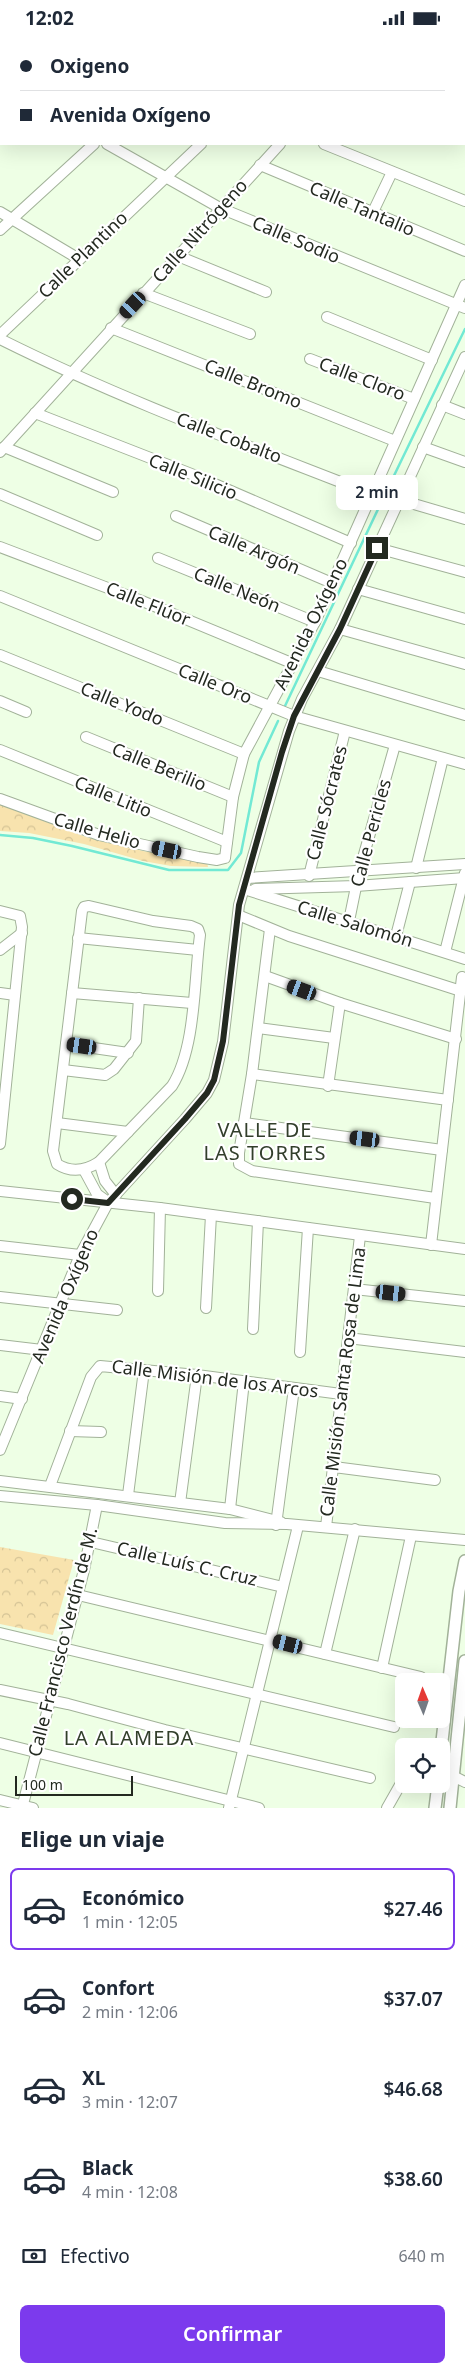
<!DOCTYPE html>
<html lang="es">
<meta charset="utf-8">
<style>
body{margin:0;font-family:"Noto Sans",sans-serif;background:#f2f2f3;color:#1f2937;height:100vh;display:flex;flex-direction:column;font-size:19px;white-space:nowrap}
*{box-sizing:border-box;margin:0}
p{font-size:16px;color:#747a83}
.icon{flex:none;width:28px;height:28px;fill:none;stroke:currentColor;stroke-width:2;stroke-linecap:round;stroke-linejoin:round}
.map{position:relative;height:1773px;overflow:hidden}
.drawer{display:flex;flex-direction:column;background:#fff;flex:1}
.drawer>*{flex:none}
.guide{position:absolute;left:0px;top:0px;width:465px;height:110px;box-shadow:0 5px 20px #0002;display:grid;align-content:center;height:110px;padding:0 20px;background:#fff}
.needle{width:32px;rotate:358deg}
.fabs{position:absolute;left:395px;top:1638px;display:grid;gap:10px}
.fabs a{display:grid;place-items:center;width:55px;height:55px;border-radius:8px;background:#fff;box-shadow:0 5px 20px #0002;font-size:25px}
.scale{position:absolute;left:15px;bottom:12px;width:118px;box-sizing:border-box;padding-left:5px;border:2px solid #232920;border-top:0;font-size:14px;line-height:18px;white-space:nowrap;color:#232920;-webkit-text-stroke:4px #fff;paint-order:stroke}
.end{position:absolute;width:22px;height:22px;margin:-11px;border:6px solid #232920;background:#fff;box-shadow:0 0 0 2px #fff}
.from{border-radius:50%}
.bubble{position:absolute;height:35px;border-radius:8px;background:#fff;box-shadow:0 5px 20px #0002;font-size:16px;font-weight:600;line-height:35px;text-align:center}
.car{position:absolute;width:15px;height:30px;margin:-15px -8px;border-radius:6px;box-shadow:0 0 4px 1px #0007;background:linear-gradient(#222 24%,#8ab4d8 0 40%,#222 0 76%,#8ab4d8 0 86%,#222 0)}
.guide b{display:flex;align-items:center;gap:18px;height:48px;font-size:19px}
.guide b+b{border-top:1px solid #e0e1e3}
.guide i{width:12px;height:12px;background:#1f2937}
ul{padding:0;list-style:none}
li{display:flex;align-items:center;gap:15px;height:82px;margin:0 10px 8px;padding:0 10px;border:2px solid transparent;border-radius:8px}
li div{flex:1}
li b{display:block;font-size:19px}
li em{font-style:normal;font-weight:600}
li.active{border-color:#7c3aed}
li>.icon{width:45px;height:45px;stroke-width:1.5}
h2{padding:0 20px;font-size:22px;line-height:60px}
.pay{display:flex;align-items:center;gap:12px;height:55px;padding:0 20px;font-size:19px}
.pay p{margin-inline-start:auto}
.action{display:flex;gap:10px;margin-top:auto;padding:10px 20px}
.action a{flex:1;height:58px;border-radius:8px;background:#7c3aed;color:#fff;font-size:20px;font-weight:600;line-height:58px;text-align:center}
.status{display:flex;justify-content:space-between;align-items:center;height:35px;padding:0 25px;background:#fff;direction:ltr}
.status svg{height:14px;fill:currentColor}
.map>svg:first-child{display:block}
</style>
<div class="status"><b>12:02</b><svg viewBox="0 0 49 12"><path d="M0 12V9h3v3zM5 12V6h3v6zM10 12V3h3v9zM15 12V0h3v12zM26 1h20v11H26zM47 4h2v5h-2z"/></svg></div>
<div class="map">
<svg width="465" height="1773" viewBox="0 0 465 1773">
<defs>
<pattern id="park-crowns" width="20" height="18" patternUnits="userSpaceOnUse" patternTransform="scale(1.25)"><rect width="20" height="18" fill="#f8e3ae"/><path d="M2 6a3 3 0 1 1 6 0M12 15a3 3 0 1 1 6 0" fill="none" stroke="#d4c395"/></pattern>
</defs>
<rect width="100%" height="100%" fill="#eeffe5"/>
<g fill="url(#park-crowns)">
<polygon points="0,769 86,802 143,816 207,827 208,832 171,831 143,826 84,809 29,798 0,796"/>
<polygon points="0,1512 74,1525 53,1600 0,1589"/>
</g>
<g fill="none" stroke-linecap="round" stroke-linejoin="round">
<g stroke="#72e9d4" stroke-width="2.5">
<polyline points="388,453 465,294"/>
<polyline points="285,671 380,470"/>
<polyline points="0,800 33,803 72,811 169,835 228,835 241,818 259,727 278,686"/>
</g>
<defs>
<g id="minor">
<polyline points="420,0 422,1"/>
<polyline points="97,1 98,0"/>
<polyline points="379,1 380,0"/>
<polyline points="452,1 454,0"/>
<polyline points="0,51 1,52"/>
<polyline points="0,90 1,89"/>
<polyline points="107,109 220,173 465,273"/>
<polyline points="324,109 465,166"/>
<polyline points="260,130 465,216"/>
<polyline points="0,177 79,224"/>
<polyline points="372,179 392,137"/>
<polyline points="0,195 94,109"/>
<polyline points="178,221 266,257"/>
<polyline points="143,258 250,299"/>
<polyline points="327,282 432,325"/>
<polyline points="111,293 395,406"/>
<polyline points="0,300 201,109"/>
<path d="M 0,304 C 120,364 246,410 371,459 L 390,462 L 465,484"/>
<polyline points="310,324 414,364"/>
<polyline points="442,370 465,379"/>
<polyline points="35,378 194,440 351,508"/>
<polyline points="4,412 113,457"/>
<polyline points="423,412 465,427"/>
<polyline points="0,417 280,109"/>
<polyline points="0,459 97,500"/>
<polyline points="176,481 332,548"/>
<polyline points="0,512 142,566 294,629"/>
<polyline points="377,513 465,537"/>
<polyline points="158,523 315,587"/>
<polyline points="358,554 465,584"/>
<polyline points="0,561 294,681 465,729"/>
<polyline points="340,594 465,629"/>
<polyline points="0,620 244,719"/>
<polyline points="318,636 465,680"/>
<polyline points="0,666 26,677"/>
<polyline points="86,702 233,762"/>
<polyline points="0,715 227,807"/>
<polyline points="0,764 99,800 198,822 217,825 225,823 233,762 244,719 315,587 465,250"/>
<polyline points="416,833 443,723"/>
<polyline points="309,841 345,696"/>
<polyline points="247,843 465,829"/>
<polyline points="244,854 465,924"/>
<polyline points="255,854 356,851 465,843"/>
<path d="M 89,871 L 153,886 L 191,891 L 198,894 L 200,900 C 194,945 196,1013 172,1051 L 99,1127 C 85,1136 71,1138 57,1129 L 53,1116 L 82,876 L 84,872 Z"/>
<polyline points="0,876 20,881 22,892 0,1109"/>
<polyline points="238,880 289,901 461,956"/>
<polyline points="349,886 359,837 395,710"/>
<polyline points="270,894 252,1039 239,1118 239,1129 252,1136 435,1163"/>
<polyline points="396,901 410,847"/>
<polyline points="78,903 198,915"/>
<polyline points="0,915 22,898"/>
<polyline points="445,917 465,838"/>
<polyline points="265,941 340,968 456,1004"/>
<polyline points="0,958 15,960"/>
<polyline points="72,958 192,968"/>
<polyline points="258,993 334,1003"/>
<polyline points="66,1009 128,1018"/>
<polyline points="63,1035 105,1040 114,1034 136,1006 139,963"/>
<polyline points="252,1039 448,1065"/>
<polyline points="328,1051 340,968"/>
<polyline points="57,1088 128,1097"/>
<polyline points="244,1088 442,1115"/>
<polyline points="99,1127 105,1146 116,1160"/>
<polyline points="84,1135 97,1159 108,1167"/>
<polyline points="0,1156 160,1173 465,1214"/>
<polyline points="431,1210 462,942"/>
<polyline points="0,1211 80,1220"/>
<polyline points="354,1254 465,1266"/>
<polyline points="158,1256 160,1173"/>
<polyline points="0,1262 117,1275"/>
<polyline points="206,1273 211,1180"/>
<polyline points="253,1294 258,1186"/>
<polyline points="348,1303 465,1317"/>
<polyline points="0,1310 42,1315"/>
<polyline points="300,1317 308,1193"/>
<polyline points="0,1361 22,1364"/>
<polyline points="70,1396 101,1397"/>
<polyline points="0,1415 80,1220 108,1168 185,1084 207,1058 214,1045 223,1007 239,870 289,696 302,664 340,594 465,322"/>
<polyline points="334,1432 435,1445"/>
<polyline points="0,1446 230,1474 281,1487"/>
<polyline points="50,1451 91,1342 100,1331 197,1340 341,1359"/>
<polyline points="128,1460 144,1335"/>
<polyline points="0,1461 97,1470 225,1488 287,1489 465,1505"/>
<polyline points="180,1468 197,1340"/>
<polyline points="230,1474 244,1346"/>
<polyline points="276,1490 294,1353"/>
<polyline points="326,1492 360,1201"/>
<polyline points="91,1507 283,1552"/>
<polyline points="78,1560 421,1642"/>
<polyline points="0,1598 394,1692"/>
<polyline points="325,1619 355,1494"/>
<polyline points="382,1633 411,1501"/>
<polyline points="0,1655 68,1669 165,1695 370,1743"/>
<polyline points="0,1708 259,1773"/>
<polyline points="453,1741 465,1747"/>
<polyline points="0,1765 33,1773"/>
<polyline points="22,1773 84,1535 97,1470"/>
<polyline points="229,1773 298,1491"/>
<polyline points="387,1773 404,1743"/>
</g>
<g id="tertiary">
<polyline points="441,1715 459,1556 465,1526"/>
<polyline points="435,1773 438,1749"/>
<polyline points="450,1773 465,1626"/>
</g>
</defs>
<use href="#minor" stroke="#a2b299" stroke-width="12"/>
<use href="#tertiary" stroke="#a2b299" stroke-width="14"/>
<use href="#minor" stroke="#fff" stroke-width="10"/>
<use href="#tertiary" stroke="#fff" stroke-width="11"/>
</g>
<g fill="none" stroke-linecap="round" stroke-linejoin="round">
<polyline stroke="#232920" stroke-width="6" points="72,1164 108,1168 185,1084 207,1058 214,1045 223,1006 239,870 282,717 294,681 340,594 377,513"/>
</g>
<g text-anchor="middle" stroke-width="4.5" stroke-linejoin="round" paint-order="stroke">
<g font-size="18" fill="#232920" stroke="#fff">
<text transform="translate(362 174) rotate(23)" y="6">Calle Tantalio</text>
<text transform="translate(200 196) rotate(-48)" y="6">Calle Nitrógeno</text>
<text transform="translate(296 205) rotate(23)" y="6">Calle Sodio</text>
<text transform="translate(83 220) rotate(-44)" y="6">Calle Plantino</text>
<text transform="translate(362 344) rotate(21)" y="6">Calle Cloro</text>
<text transform="translate(253 349) rotate(22)" y="6">Calle Bromo</text>
<text transform="translate(229 403) rotate(21)" y="6">Calle Cobalto</text>
<text transform="translate(193 442) rotate(22)" y="6">Calle Silicio</text>
<text transform="translate(254 515) rotate(23)" y="6">Calle Argón</text>
<text transform="translate(237 555) rotate(22)" y="6">Calle Neón</text>
<text transform="translate(148 569) rotate(22)" y="6">Calle Flúor</text>
<text transform="translate(311 589) rotate(-64)" y="6">Avenida Oxígeno</text>
<text transform="translate(215 649) rotate(22)" y="6">Calle Oro</text>
<text transform="translate(122 669) rotate(22)" y="6">Calle Yodo</text>
<text transform="translate(159 732) rotate(22)" y="6">Calle Berilio</text>
<text transform="translate(113 762) rotate(22)" y="6">Calle Litio</text>
<text transform="translate(327 768) rotate(-76)" y="6">Calle Sócrates</text>
<text transform="translate(97 796) rotate(16)" y="6">Calle Helio</text>
<text transform="translate(371 798) rotate(-75)" y="6">Calle Pericles</text>
<text transform="translate(355 889) rotate(17)" y="6">Calle Salomón</text>
<text transform="translate(65 1261) rotate(-67)" y="6">Avenida Oxígeno</text>
<text transform="translate(215 1344) rotate(7)" y="6">Calle Misión de los Arcos</text>
<text transform="translate(343 1347) rotate(-83)" y="6">Calle Misión Santa Rosa de Lima</text>
<text transform="translate(187 1529) rotate(13)" y="6">Calle Luís C. Cruz</text>
<text transform="translate(63 1607) rotate(-76)" y="6">Calle Francisco Verdín de M.</text>
</g>
<g font-size="20" letter-spacing="1" fill="#323f2b" stroke="#fff">
<text x="265" y="1102">VALLE DE<tspan x="265" dy="23">LAS TORRES</tspan></text>
<text x="129" y="1710">LA ALAMEDA</text>
</g>
</g>
</svg>
<div class="fabs">
<a><svg class="needle" viewBox="-14 -14 28 28"><path d="M0-13l5 13h-10z" fill="#e53935"/><path d="M0 13l5-13h-10z" fill="#747a83"/></svg></a>
<a><svg class="icon" aria-label="locate" viewBox="0 0 24 24"><circle cx="12" cy="12" r="6"/><path d="M12 2v4M12 18v4M2 12h4M18 12h4"/></svg></a>
</div>
<div class="scale">100 m</div>
<i class="end from" style="left:72px;top:1164px"></i>
<i class="end" style="left:377px;top:513px"></i>
<div class="bubble" style="left:336px;top:440px;width:82px">2 min</div>
<i class="car" style="left:133px;top:270px;rotate:223deg"></i>
<i class="car" style="left:167px;top:815px;rotate:282deg"></i>
<i class="car" style="left:302px;top:955px;rotate:290deg"></i>
<i class="car" style="left:82px;top:1011px;rotate:278deg"></i>
<i class="car" style="left:365px;top:1104px;rotate:277deg"></i>
<i class="car" style="left:391px;top:1258px;rotate:96deg"></i>
<i class="car" style="left:288px;top:1609px;rotate:284deg"></i>
<div class="guide">
<b><i class="from"></i>Oxigeno</b>
<b><i></i>Avenida Oxígeno</b>
</div>
</div>
<section class="drawer">
<h2>Elige un viaje</h2>
<ul>
<li class="active"><svg class="icon" aria-label="car" viewBox="0 0 24 24"><path d="M5 17H2v-5l4-1 3-4h7l3 4 3 1v5h-3M9 17h6M6 11h13"/><circle cx="7" cy="17" r="2"/><circle cx="17" cy="17" r="2"/></svg><div><b>Económico</b><p>1 min · 12:05</p></div><em>$27.46</em></li>
<li><svg class="icon" aria-label="car" viewBox="0 0 24 24"><path d="M5 17H2v-5l4-1 3-4h7l3 4 3 1v5h-3M9 17h6M6 11h13"/><circle cx="7" cy="17" r="2"/><circle cx="17" cy="17" r="2"/></svg><div><b>Confort</b><p>2 min · 12:06</p></div><em>$37.07</em></li>
<li><svg class="icon" aria-label="car" viewBox="0 0 24 24"><path d="M5 17H2v-5l4-1 3-4h7l3 4 3 1v5h-3M9 17h6M6 11h13"/><circle cx="7" cy="17" r="2"/><circle cx="17" cy="17" r="2"/></svg><div><b>XL</b><p>3 min · 12:07</p></div><em>$46.68</em></li>
<li><svg class="icon" aria-label="car" viewBox="0 0 24 24"><path d="M5 17H2v-5l4-1 3-4h7l3 4 3 1v5h-3M9 17h6M6 11h13"/><circle cx="7" cy="17" r="2"/><circle cx="17" cy="17" r="2"/></svg><div><b>Black</b><p>4 min · 12:08</p></div><em>$38.60</em></li>
</ul>
<div class="pay"><svg class="icon" aria-label="cash" viewBox="0 0 24 24"><path d="M3 7h18v10H3z"/><circle cx="12" cy="12" r="2"/></svg>Efectivo<p>640 m</p></div>
<div class="action"><a>Confirmar</a></div>
</section>
